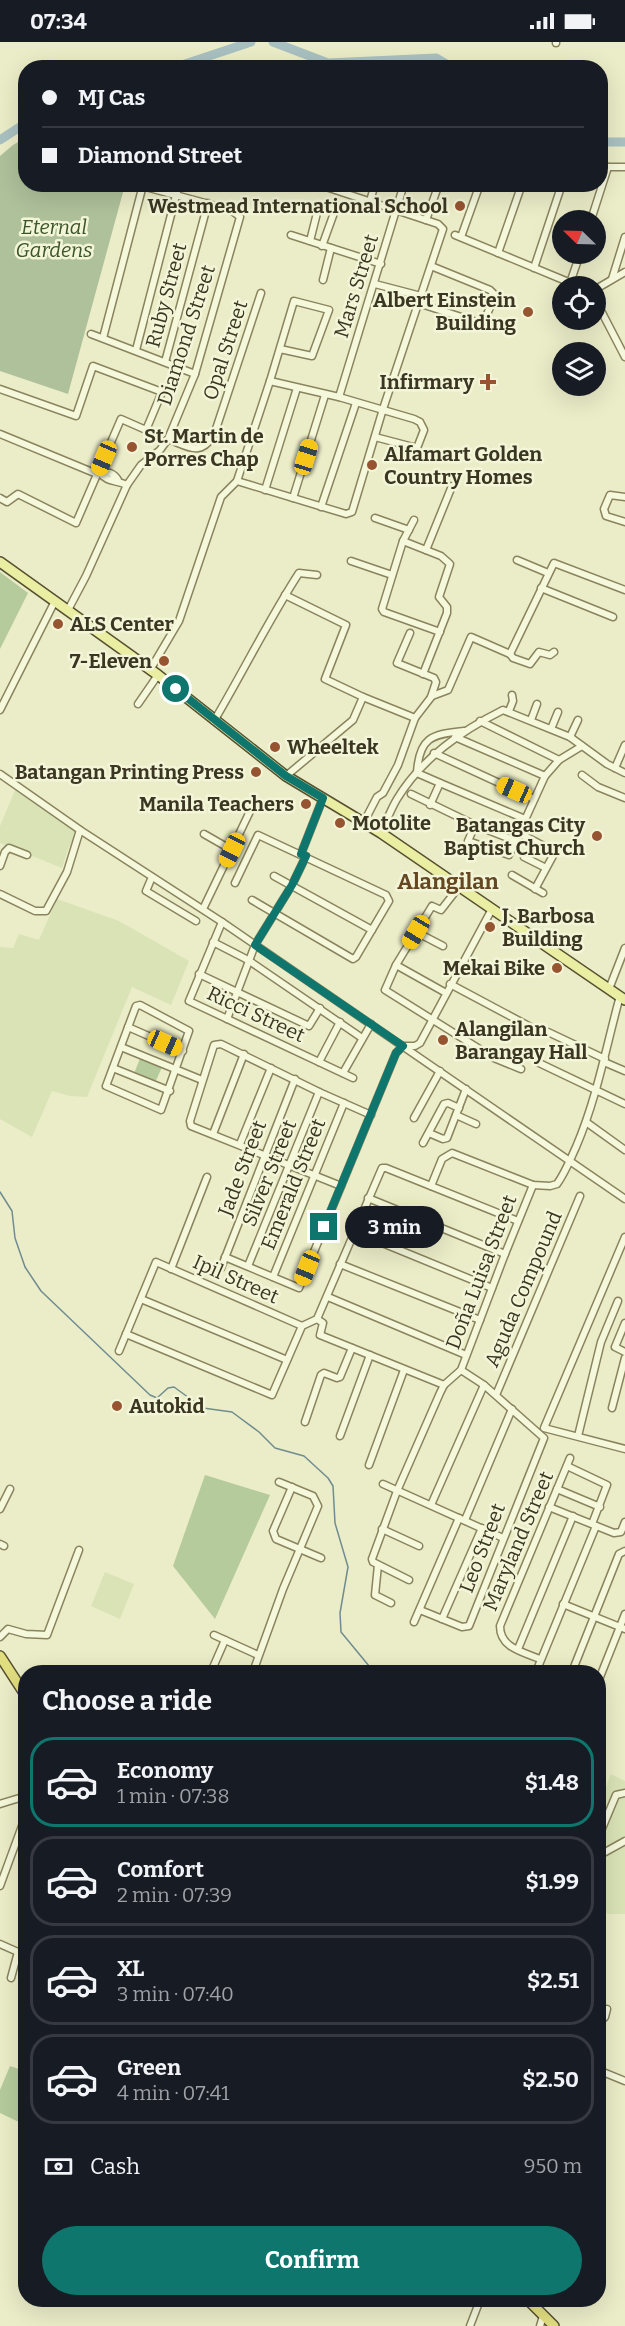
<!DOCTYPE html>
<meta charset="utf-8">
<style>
body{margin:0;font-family:Bitter,serif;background:#242831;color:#f1f3f6;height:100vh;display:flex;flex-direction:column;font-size:22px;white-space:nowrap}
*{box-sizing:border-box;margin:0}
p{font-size:20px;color:#9ea1a6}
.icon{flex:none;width:33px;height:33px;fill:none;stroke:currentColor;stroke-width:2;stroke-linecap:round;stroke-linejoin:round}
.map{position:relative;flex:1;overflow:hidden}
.sheet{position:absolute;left:18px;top:1623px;width:588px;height:642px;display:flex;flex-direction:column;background:#171b24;border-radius:24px;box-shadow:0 6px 24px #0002}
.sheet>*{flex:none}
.guide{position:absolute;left:18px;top:18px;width:590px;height:132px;border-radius:24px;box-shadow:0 6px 24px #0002;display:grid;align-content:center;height:132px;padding:0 24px;background:#171b24}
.needle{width:39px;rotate:293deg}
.fabs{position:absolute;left:552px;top:168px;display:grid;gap:12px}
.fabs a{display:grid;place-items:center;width:54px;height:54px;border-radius:50%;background:#171b24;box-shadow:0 6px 24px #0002;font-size:30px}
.end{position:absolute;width:27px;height:27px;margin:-14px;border:8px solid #0f766e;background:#fff;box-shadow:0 0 0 3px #fff}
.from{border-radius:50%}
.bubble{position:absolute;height:42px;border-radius:21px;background:#171b24;box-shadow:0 6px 24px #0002;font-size:20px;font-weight:700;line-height:42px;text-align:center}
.car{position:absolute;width:18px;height:36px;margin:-18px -9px;border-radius:8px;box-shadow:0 0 4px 2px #0007;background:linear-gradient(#f5c518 24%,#345 0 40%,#f5c518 0 76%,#345 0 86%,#f5c518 0)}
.guide b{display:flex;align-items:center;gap:21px;height:57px;font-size:22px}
.guide b+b{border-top:2px solid #363941}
.guide i{width:15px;height:15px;background:#f1f3f6}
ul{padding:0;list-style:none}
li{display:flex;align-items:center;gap:18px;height:90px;margin:0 12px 9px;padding:0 12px;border:3px solid #363941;border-radius:24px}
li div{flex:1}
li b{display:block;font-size:22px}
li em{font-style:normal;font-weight:700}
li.active{border-color:#0f766e}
li>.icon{width:54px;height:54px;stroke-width:1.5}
h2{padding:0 24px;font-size:27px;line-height:72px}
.pay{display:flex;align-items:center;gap:15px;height:66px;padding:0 24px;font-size:22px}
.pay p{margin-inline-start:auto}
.primary-button{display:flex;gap:12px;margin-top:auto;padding:12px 24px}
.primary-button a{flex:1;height:69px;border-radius:36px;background:#0f766e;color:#fff;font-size:24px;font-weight:700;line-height:69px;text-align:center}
.status{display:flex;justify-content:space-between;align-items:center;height:42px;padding:0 30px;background:#171b24;direction:ltr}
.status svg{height:16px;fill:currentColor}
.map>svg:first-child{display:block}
</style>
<div class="status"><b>07:34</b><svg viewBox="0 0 49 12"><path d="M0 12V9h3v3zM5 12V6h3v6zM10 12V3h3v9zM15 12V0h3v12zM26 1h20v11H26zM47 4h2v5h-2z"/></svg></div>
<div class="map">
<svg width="625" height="2284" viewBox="0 0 625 2284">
<rect width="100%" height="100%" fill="#ebedc8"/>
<g fill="#dae3b6">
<polygon points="16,746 78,788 68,807 62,826 0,801 0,784"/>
<polygon points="57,857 119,879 189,919 171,963 132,945 87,1055 70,1054 52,1049 32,1095 0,1077 0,905 13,906 19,892 39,898"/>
<polygon points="105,1530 134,1542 120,1577 91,1564"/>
<polygon points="611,1732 625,1739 625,1872 608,1872 599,1866 599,1762"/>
</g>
<g fill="#b5cb9c">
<polygon points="0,530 28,551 0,607"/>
<polygon points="141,1014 163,1023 154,1043 133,1034"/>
<polygon points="205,1433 270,1453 215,1577 173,1524"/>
<polygon points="10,2024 25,2029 25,2083 0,2071 0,2048"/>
</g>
<polygon fill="#aec19b" points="25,96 26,142 125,143 68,352 0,329 0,114 13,103"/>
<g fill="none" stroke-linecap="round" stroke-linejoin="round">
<polyline stroke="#708c90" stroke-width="1.5" points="0,1150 12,1169 15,1196 25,1225 41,1249 150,1353 157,1356 168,1346 174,1345 203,1366 232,1370 259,1390 275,1406 304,1414 328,1436 333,1444 335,1481 348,1525 340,1571 341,1590 374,1630"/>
<g stroke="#a9c0c1" stroke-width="9">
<polyline points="273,0 328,21 436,16 453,26"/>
<polyline points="173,26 251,0"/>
<polyline points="0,98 26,81"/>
<polyline points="600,100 625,100"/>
</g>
<defs>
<g id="minor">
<polyline points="556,1 556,0"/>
<polyline points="600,123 608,125 625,125"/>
<polyline points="370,159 375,142"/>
<polyline points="426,178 439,142"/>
<polyline points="591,178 608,125"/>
<polyline points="291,193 381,222"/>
<polyline points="455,193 578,244"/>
<polyline points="461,195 480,142"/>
<polyline points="310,199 319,163"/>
<polyline points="322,204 334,171"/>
<polyline points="498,211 522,142"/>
<polyline points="534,226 562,142"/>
<polyline points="612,237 625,195"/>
<polyline points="323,238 331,206"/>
<polyline points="570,241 580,212"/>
<polyline points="375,242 421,254"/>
<polyline points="596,247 625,230"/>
<polyline points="596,259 625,315"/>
<polyline points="418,261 483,282 495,253 490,248 431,224"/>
<polyline points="91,292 195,332"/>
<polyline points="103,296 143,143"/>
<polyline points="136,308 179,142"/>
<polyline points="165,320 208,161"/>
<polyline points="270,339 294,259 329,268 312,314 280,307"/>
<polyline points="0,347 76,374 93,324 162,350 146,388 121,377 76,481 18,452 7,460 0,456"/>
<polyline points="339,355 404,142"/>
<polyline points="0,392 97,432"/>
<path d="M 168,397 C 189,405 200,415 214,393 L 261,251"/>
<path d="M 118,438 C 113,430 107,430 98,429 C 109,442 114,437 127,443"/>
<polyline points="237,439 346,472 352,470 383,367 443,187 438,182 317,142"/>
<polyline points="265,448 297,346"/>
<polyline points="625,455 610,453 604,467 606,474 625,480"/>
<polyline points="293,456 325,353"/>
<polyline points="321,465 356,361"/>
<polyline points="375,476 409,488"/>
<polyline points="414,478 403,499 382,567 384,570 440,590"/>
<polyline points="403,499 441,514 450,522 439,555 447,565 447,571 423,632"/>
<polyline points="426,508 452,444"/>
<polyline points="517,518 548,531"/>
<polyline points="351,519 392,533"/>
<polyline points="541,546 613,575"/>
<polyline points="285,553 346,583 325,637 363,655"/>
<polyline points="68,568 86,534 127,443 141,423 160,408 168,397 195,332 240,175 231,168 142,144"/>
<polyline points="410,591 397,621 434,636 436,640 431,655"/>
<polyline points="510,612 513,616 530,622 539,610 550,613 554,610"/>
<polyline points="150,628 179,579 221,455 237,439 270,339 339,355 414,377 420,380 424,388 417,406 375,395"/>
<polyline points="138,662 158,633"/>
<polyline points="0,668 55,559"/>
<polyline points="509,669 513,659 512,653"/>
<polyline points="531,678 537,662"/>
<path d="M 214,679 C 243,630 268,579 299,531 L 317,533"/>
<polyline points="480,679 559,718"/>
<polyline points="551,687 558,670"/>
<polyline points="455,695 545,734"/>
<polyline points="570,695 578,678"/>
<polyline points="434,711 534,757"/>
<polyline points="615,726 625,703"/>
<polyline points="0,732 80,788 222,880 625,1157"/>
<polyline points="582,733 598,745 625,756"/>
<polyline points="286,734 353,678 363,655 415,676 432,654 448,648 471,595 510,612 554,521 625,548"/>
<polyline points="440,741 525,777"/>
<polyline points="411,752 475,783 516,799"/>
<path d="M 430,763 L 440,741 L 417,731 C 419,696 431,692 464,689"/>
<polyline points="364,780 377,755 383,751 398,723 415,676"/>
<polyline points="475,783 468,799 509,813 545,734 559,718 582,704"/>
<path d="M 381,791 C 386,780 391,767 397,757 C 422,716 461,689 503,668 L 570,695 L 607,722 L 625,731"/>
<polyline points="519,791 555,810 535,847"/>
<polyline points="204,792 232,808"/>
<polyline points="301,812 323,756"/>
<polyline points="524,815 546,826"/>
<polyline points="0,824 5,810 9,806 27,813"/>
<polyline points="512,833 543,851"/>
<polyline points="274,834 372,888"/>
<polyline points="152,835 146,849 196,879"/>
<polyline points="235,841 258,793 386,853 389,859 356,915 353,917 252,858"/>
<polyline points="455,850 441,868 432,864 396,923 385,948 494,1016 521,1027"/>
<polyline points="0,852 35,869 46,869 67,830 80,788"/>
<polyline points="203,867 254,761"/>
<polyline points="222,880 189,959 353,1036"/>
<polyline points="416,890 443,904"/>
<polyline points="213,900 248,918 362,996"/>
<polyline points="396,923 446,951"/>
<polyline points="199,932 309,984 320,966"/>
<polyline points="450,942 540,990"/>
<polyline points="609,947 625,906"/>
<polygon points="140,963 189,989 161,1068 106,1044 136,964"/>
<polyline points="227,977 255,903 292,843 306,814"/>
<polyline points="128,985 183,1009"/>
<polyline points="548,990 605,1017"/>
<polyline points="121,1005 202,1038"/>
<polyline points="319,1020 340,980"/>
<polyline points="537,1020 625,1062"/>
<polyline points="604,1020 625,1029"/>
<polyline points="113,1026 170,1049"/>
<polyline points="343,1031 371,982"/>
<polyline points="456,1073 476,1082"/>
<polyline points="414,1076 440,1029"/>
<polyline points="586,1080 625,1108"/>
<polyline points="429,1091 443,1097 447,1096 466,1047"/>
<polyline points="213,1092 244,1012"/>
<polyline points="423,1101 444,1062 448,1061 459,1066"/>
<polyline points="240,1102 271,1026"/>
<polyline points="341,1144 191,1084 190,1079 214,1003 221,1002 319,1050 371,1073"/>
<path d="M 431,1144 L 442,1117 L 452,1111 L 533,1143 L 550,1144 L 557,1142 C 565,1131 570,1118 576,1105 C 597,1056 606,1005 620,954"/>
<polyline points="368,1156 505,1212"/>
<polyline points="353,1189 492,1246"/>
<polyline points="625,1195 544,1386 625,1407"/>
<polyline points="225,1215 299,1246 396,1011 403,1004 415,1004 420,1001 492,867"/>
<polyline points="340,1222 480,1278"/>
<polyline points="248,1224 319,1050"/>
<polyline points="221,1226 295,1037"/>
<polyline points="171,1227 207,1135"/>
<polyline points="273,1235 344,1061"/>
<polyline points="328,1255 466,1313"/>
<polyline points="141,1257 287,1318"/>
<polyline points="317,1277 323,1281 320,1293 444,1343"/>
<polyline points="625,1281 615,1305 625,1310"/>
<polyline points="126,1292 272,1353 302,1284 317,1277 382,1126 386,1126 518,1179"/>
<polyline points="119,1309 156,1220 302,1284"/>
<polyline points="496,1353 580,1154"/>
<polyline points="612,1366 625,1316"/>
<polyline points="305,1380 321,1333 324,1331 337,1336 340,1335 352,1306"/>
<polyline points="340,1394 370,1313"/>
<polyline points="578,1394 601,1300 618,1259"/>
<polyline points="369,1423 404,1328"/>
<polyline points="567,1424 607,1443 592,1482"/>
<polyline points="383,1442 503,1496"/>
<polyline points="292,1445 273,1489 276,1497 321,1516"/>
<polyline points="557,1447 600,1465"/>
<polyline points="431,1463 484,1343"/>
<polyline points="549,1465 614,1491 621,1490 625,1480"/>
<polyline points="0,1467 10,1447"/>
<polyline points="465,1478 512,1367"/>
<polyline points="382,1487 419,1504"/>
<polyline points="0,1502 4,1504"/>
<polyline points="378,1523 375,1553 391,1561"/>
<polyline points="409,1538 373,1520 372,1517 397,1449 440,1351 444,1343 461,1328 505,1212 533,1143"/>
<polyline points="563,1562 625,1587"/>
<polyline points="420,1568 462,1585 469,1584 544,1396 484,1343 461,1328"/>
<polyline points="442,1577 482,1486"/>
<polyline points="414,1580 459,1476"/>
<polyline points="214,1593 258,1613"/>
<polyline points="0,1595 8,1587 26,1592 47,1593 79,1508"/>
<polyline points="518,1607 573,1474"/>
<path d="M 540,1617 C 523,1610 500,1606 500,1584 L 570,1416"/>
<polyline points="211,1630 225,1598"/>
<polyline points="253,1630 283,1547 318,1464 313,1454 279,1440"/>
<polyline points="524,1630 536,1630"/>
<polyline points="536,1630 596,1484"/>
<polyline points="572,1630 619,1512 625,1509"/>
<polyline points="598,1640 625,1572"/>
<polyline points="0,1762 26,1754"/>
<polyline points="598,1796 616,1753 625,1751"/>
<polyline points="598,1814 625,1799"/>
<polyline points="0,1844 26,1773"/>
<polyline points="0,1902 18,1910 11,1936"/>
<polyline points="598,1981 605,1975 607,1967"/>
<polyline points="598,2028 625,2039"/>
<polyline points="470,2284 480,2258"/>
<polyline points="540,2284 543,2274"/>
</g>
<polyline id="primary" points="0,520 158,633 286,734 381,791 625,958"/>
<g id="trunk">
<polyline points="0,1614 26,1654"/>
<polyline points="528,2258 554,2284"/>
</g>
</defs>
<use href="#minor" stroke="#89845e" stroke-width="9"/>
<use href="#primary" stroke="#575031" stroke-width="12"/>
<use href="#trunk" stroke="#575031" stroke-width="12"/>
<use href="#minor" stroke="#f6f8dc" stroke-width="6"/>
<use href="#primary" stroke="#eaeea2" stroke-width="9"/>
<use href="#trunk" stroke="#e1de80" stroke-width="9"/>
</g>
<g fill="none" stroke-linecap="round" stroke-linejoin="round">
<polyline stroke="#0f766e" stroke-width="8" points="176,647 286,734 323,756 301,812 306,814 292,843 255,903 403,1004 396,1011 324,1185"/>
</g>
<g fill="#965430" stroke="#f3f5d8" stroke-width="2">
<circle cx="460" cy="164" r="6"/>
<circle cx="528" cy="270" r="6"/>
<path d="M485 331h6v6h6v6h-6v6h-6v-6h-6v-6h6z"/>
<circle cx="132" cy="405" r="6"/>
<circle cx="372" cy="423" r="6"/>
<circle cx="58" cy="582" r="6"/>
<circle cx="164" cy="619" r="6"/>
<circle cx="275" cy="705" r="6"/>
<circle cx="256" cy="730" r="6"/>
<circle cx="306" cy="762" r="6"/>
<circle cx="340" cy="781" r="6"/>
<circle cx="597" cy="794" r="6"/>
<circle cx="490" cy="885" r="6"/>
<circle cx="557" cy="926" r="6"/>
<circle cx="443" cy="998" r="6"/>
<circle cx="117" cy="1364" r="6"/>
</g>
<g text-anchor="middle" stroke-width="5" stroke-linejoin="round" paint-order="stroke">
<g font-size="20" font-weight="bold" fill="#3a3621" stroke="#f3f5d8" text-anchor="end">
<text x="448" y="171">Westmead International School</text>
<text x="516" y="265">Albert Einstein<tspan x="516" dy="23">Building</tspan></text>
<text x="474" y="347">Infirmary</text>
<text x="144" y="401" text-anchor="start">St. Martin de<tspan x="144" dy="23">Porres Chap</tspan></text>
<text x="384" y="419" text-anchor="start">Alfamart Golden<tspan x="384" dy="23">Country Homes</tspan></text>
<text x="70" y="589" text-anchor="start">ALS Center</text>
<text x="152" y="626">7-Eleven</text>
<text x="287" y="712" text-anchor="start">Wheeltek</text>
<text x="244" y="737">Batangan Printing Press</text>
<text x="294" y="769">Manila Teachers</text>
<text x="352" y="788" text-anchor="start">Motolite</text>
<text x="585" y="790">Batangas City<tspan x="585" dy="23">Baptist Church</tspan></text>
<text x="502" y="881" text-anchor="start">J. Barbosa<tspan x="502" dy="23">Building</tspan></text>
<text x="545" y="933">Mekai Bike</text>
<text x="455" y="994" text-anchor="start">Alangilan<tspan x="455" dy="23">Barangay Hall</tspan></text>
<text x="129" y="1371" text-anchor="start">Autokid</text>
</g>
<g font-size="20" font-style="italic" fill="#3a5528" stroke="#f3f5d8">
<text x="54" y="192">Eternal<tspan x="54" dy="23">Gardens</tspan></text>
</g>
<g font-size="20" fill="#3a3621" stroke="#f3f5d8">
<text transform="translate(356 244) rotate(-73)" y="7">Mars Street</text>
<text transform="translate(166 253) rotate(-75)" y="7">Ruby Street</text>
<text transform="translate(186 293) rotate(-72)" y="7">Diamond Street</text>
<text transform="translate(225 308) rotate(-72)" y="7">Opal Street</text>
<text transform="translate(256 972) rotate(25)" y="7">Ricci Street</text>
<text transform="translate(242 1126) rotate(-69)" y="7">Jade Street</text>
<text transform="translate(269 1131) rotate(-68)" y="7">Silver Street</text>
<text transform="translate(293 1142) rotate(-68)" y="7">Emerald Street</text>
<text transform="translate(481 1230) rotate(-69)" y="7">Doña Luisa Street</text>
<text transform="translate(236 1237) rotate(24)" y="7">Ipil Street</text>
<text transform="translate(523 1247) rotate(-67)" y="7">Aguda Compound</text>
<text transform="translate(518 1499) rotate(-67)" y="7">Maryland Street</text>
<text transform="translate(482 1506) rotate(-69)" y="7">Leo Street</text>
</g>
<g font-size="22" font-weight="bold" fill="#654822" stroke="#f3f5d8">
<text x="448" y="847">Alangilan</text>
</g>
</g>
</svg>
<div class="fabs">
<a><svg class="needle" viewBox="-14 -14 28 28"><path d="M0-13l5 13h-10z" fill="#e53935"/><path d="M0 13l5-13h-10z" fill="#9ea1a6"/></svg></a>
<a><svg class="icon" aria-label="locate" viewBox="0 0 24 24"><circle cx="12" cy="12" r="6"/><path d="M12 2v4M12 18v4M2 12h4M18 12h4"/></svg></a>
<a><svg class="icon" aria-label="layers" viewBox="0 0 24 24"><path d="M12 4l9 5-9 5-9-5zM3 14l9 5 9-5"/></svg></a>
</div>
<i class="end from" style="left:176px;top:647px"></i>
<i class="end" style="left:324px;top:1185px"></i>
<div class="bubble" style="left:345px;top:1164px;width:99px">3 min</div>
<i class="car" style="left:306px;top:415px;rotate:17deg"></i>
<i class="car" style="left:104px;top:416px;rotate:203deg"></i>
<i class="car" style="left:514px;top:748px;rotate:294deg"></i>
<i class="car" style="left:232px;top:808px;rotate:206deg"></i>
<i class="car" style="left:416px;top:890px;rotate:211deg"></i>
<i class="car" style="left:165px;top:1001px;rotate:114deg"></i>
<i class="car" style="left:307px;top:1226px;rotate:202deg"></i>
<div class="guide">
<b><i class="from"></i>MJ Cas</b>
<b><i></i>Diamond Street</b>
</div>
<section class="sheet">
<h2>Choose a ride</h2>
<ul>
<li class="active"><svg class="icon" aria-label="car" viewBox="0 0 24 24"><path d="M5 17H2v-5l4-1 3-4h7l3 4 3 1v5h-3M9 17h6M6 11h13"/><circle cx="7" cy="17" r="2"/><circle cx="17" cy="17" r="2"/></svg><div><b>Economy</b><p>1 min · 07:38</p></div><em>$1.48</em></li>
<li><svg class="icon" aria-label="car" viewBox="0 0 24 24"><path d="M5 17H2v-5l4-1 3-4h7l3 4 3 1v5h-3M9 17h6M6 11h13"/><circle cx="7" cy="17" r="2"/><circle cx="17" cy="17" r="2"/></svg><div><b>Comfort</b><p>2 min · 07:39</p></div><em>$1.99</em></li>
<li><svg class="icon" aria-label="car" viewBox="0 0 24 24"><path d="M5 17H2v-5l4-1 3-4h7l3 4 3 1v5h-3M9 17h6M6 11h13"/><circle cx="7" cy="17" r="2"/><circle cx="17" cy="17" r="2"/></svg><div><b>XL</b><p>3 min · 07:40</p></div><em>$2.51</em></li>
<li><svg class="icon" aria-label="car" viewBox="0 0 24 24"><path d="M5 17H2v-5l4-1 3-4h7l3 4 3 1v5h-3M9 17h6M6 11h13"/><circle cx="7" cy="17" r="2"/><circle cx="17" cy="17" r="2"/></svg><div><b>Green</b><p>4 min · 07:41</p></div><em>$2.50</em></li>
</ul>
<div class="pay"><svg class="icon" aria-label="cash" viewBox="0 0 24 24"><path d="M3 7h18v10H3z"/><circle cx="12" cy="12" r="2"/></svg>Cash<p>950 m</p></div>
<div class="primary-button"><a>Confirm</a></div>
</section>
</div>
